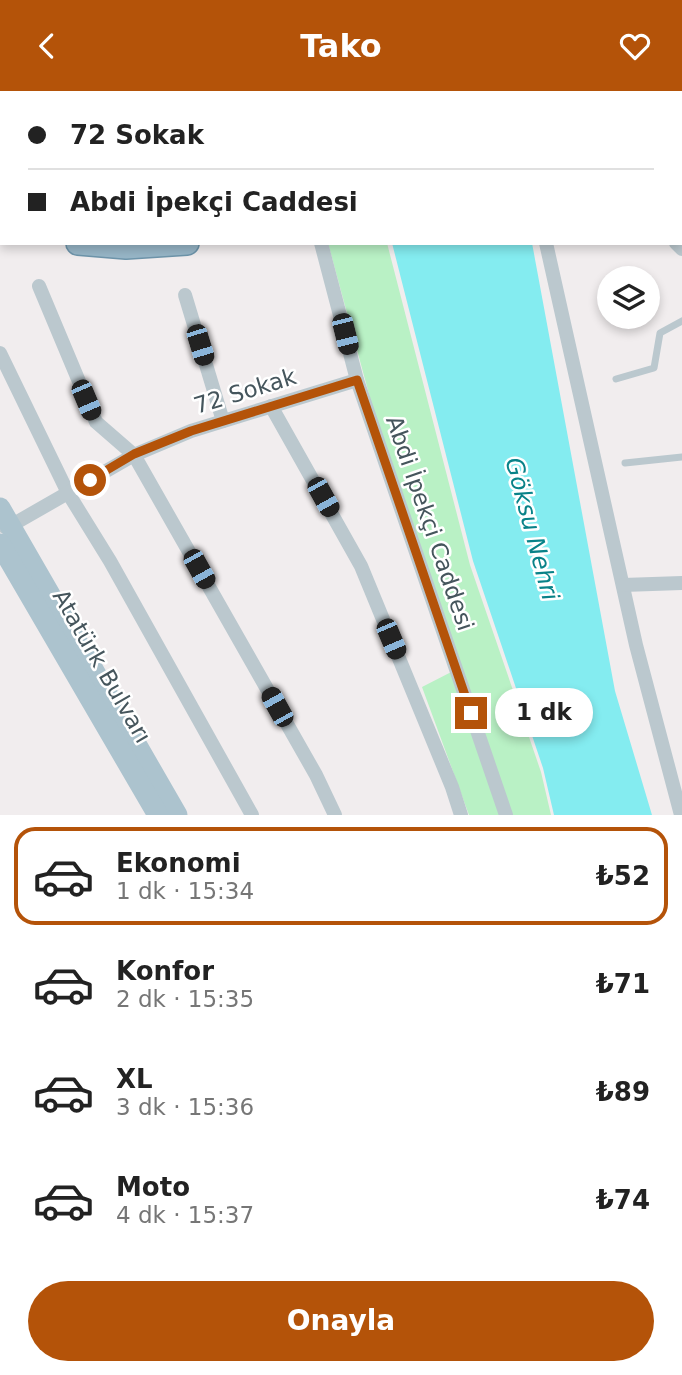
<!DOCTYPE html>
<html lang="tr">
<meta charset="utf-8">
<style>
body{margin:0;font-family:"DejaVu Sans",sans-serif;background:#f6f6f6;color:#222;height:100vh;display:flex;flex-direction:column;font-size:26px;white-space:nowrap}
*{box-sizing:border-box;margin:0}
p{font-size:23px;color:#767676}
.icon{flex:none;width:38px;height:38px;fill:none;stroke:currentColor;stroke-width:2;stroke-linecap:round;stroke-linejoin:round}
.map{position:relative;height:724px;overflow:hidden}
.drawer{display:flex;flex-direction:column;background:#fff;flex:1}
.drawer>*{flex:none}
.guide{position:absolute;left:0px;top:0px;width:682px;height:154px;box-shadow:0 4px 10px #0003;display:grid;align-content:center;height:154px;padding:0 28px;background:#fff}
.controls{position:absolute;left:597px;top:175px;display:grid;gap:14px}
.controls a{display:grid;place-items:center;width:63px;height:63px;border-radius:50%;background:#fff;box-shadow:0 4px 10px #0003;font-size:35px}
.end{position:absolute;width:32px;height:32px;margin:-16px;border:9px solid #b45309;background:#fff;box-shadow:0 0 0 4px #fff}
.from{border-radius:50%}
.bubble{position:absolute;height:49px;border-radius:24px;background:#fff;box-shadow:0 4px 10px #0003;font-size:23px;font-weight:700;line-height:49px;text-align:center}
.car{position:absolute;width:21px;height:42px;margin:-21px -10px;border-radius:9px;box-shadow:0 0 5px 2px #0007;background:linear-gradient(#222 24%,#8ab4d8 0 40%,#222 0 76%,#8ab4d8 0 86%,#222 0)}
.guide b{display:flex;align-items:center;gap:24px;height:66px;font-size:26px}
.guide b+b{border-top:2px solid #e0e0e0}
.guide i{width:18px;height:18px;background:#222}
ul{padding:12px 0 0;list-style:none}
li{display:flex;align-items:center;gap:21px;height:98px;margin:0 14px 10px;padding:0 14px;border:4px solid transparent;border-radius:21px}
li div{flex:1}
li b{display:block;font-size:26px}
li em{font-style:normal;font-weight:700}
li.selected{border-color:#b45309}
li>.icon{width:63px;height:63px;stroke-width:1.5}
.button{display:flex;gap:14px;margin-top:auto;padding:14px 28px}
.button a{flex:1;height:80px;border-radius:42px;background:#b45309;color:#fff;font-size:28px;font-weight:700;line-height:80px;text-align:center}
header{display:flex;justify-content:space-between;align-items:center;height:91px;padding:0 28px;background:#b45309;color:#fff;font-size:32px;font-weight:700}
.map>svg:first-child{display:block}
</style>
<header><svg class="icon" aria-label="back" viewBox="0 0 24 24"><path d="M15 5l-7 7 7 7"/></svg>Tako<svg class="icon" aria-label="heart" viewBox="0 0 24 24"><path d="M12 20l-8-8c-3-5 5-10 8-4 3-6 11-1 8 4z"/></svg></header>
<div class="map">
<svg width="682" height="724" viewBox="0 0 682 724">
<rect width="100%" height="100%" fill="#f1edee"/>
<polygon fill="#b9f1c5" points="328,152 387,152 470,474 541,681 551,724 469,724 422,596 461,576 379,340"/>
<polygon fill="#84ecf0" points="392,152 532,152 615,600 652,724 554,724 543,677 473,470"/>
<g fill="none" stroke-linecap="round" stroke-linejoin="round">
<defs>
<g id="trunk">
<polyline points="681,39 682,39"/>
<polyline points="681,68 682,68"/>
<polyline points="0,113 2,113"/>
<polyline points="0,137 2,137"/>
<polyline points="78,152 126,156 187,152"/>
</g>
</defs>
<use href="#trunk" stroke="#6e95ab" stroke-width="26"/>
<g stroke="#bbc8ce" stroke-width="7">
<polyline points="548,0 549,2"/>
<polyline points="0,38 2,38"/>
<polyline points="616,288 654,277 660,242 682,230"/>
<polyline points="625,372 682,366"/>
</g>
<g stroke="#bbc8ce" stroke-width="14">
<polyline points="138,0 139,2"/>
<polyline points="263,0 263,2"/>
<polyline points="653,0 653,2"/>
<polyline points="321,152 357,289 506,724"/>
<polyline points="546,152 636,554 681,724"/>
<polyline points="676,152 682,158"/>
<polyline points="39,195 96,331 134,364 316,684 335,724"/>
<polyline points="185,204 223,330"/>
<polyline points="0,262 68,402 110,470 252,724"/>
<polyline points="271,315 361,475 452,696 461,724"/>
<polyline points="5,436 12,434 134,364 191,340 357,289"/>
<polyline points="623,494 682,492"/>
</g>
<g stroke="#acc3ce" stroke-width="21">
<polyline points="0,417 177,724"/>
<polyline points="0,453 158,724"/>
</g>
<use href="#trunk" stroke="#97b6c7" stroke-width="23"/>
</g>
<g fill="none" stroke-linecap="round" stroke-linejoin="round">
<polyline stroke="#b45309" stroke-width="9" points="90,389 134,363 191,340 357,289 471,622"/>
</g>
<g text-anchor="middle" stroke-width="5" stroke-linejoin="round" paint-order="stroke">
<g font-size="23" fill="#45555c" stroke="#fff">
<text transform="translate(245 300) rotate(-17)" y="8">72 Sokak</text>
<text transform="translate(430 432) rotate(71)" y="8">Abdi İpekçi Caddesi</text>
<text transform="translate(102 575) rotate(60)" y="8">Atatürk Bulvarı</text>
</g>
<g font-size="24" font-style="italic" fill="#088288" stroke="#fff">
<text transform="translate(532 438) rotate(75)" y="8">Göksu Nehri</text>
</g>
</g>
</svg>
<div class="controls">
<a><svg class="icon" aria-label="layers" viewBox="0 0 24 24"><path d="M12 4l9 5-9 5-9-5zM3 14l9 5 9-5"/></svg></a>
</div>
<i class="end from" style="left:90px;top:389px"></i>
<i class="end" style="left:471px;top:622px"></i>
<div class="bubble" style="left:495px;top:597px;width:98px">1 dk</div>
<i class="car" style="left:345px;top:243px;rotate:166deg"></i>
<i class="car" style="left:200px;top:254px;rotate:163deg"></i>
<i class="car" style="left:86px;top:309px;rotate:157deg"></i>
<i class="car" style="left:323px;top:406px;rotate:151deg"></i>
<i class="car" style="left:199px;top:478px;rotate:151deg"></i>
<i class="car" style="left:391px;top:548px;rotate:157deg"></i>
<i class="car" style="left:277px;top:616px;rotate:331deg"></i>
<div class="guide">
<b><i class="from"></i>72 Sokak</b>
<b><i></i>Abdi İpekçi Caddesi</b>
</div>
</div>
<section class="drawer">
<ul>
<li class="selected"><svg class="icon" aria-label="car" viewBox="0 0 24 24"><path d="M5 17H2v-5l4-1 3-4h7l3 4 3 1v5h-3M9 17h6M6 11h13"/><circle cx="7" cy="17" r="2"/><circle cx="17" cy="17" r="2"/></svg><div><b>Ekonomi</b><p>1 dk · 15:34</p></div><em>₺52</em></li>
<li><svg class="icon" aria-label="car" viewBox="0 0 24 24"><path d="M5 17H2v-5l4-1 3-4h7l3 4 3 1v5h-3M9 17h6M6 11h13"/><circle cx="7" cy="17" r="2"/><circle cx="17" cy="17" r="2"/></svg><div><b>Konfor</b><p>2 dk · 15:35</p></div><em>₺71</em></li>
<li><svg class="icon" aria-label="car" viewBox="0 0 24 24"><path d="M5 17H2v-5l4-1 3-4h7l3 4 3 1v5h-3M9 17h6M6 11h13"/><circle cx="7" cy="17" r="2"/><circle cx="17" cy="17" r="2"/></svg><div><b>XL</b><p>3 dk · 15:36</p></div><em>₺89</em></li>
<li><svg class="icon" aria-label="car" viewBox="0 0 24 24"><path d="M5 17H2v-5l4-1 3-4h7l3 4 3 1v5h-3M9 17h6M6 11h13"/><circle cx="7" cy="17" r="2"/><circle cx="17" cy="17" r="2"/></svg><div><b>Moto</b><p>4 dk · 15:37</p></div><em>₺74</em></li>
</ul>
<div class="button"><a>Onayla</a></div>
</section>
